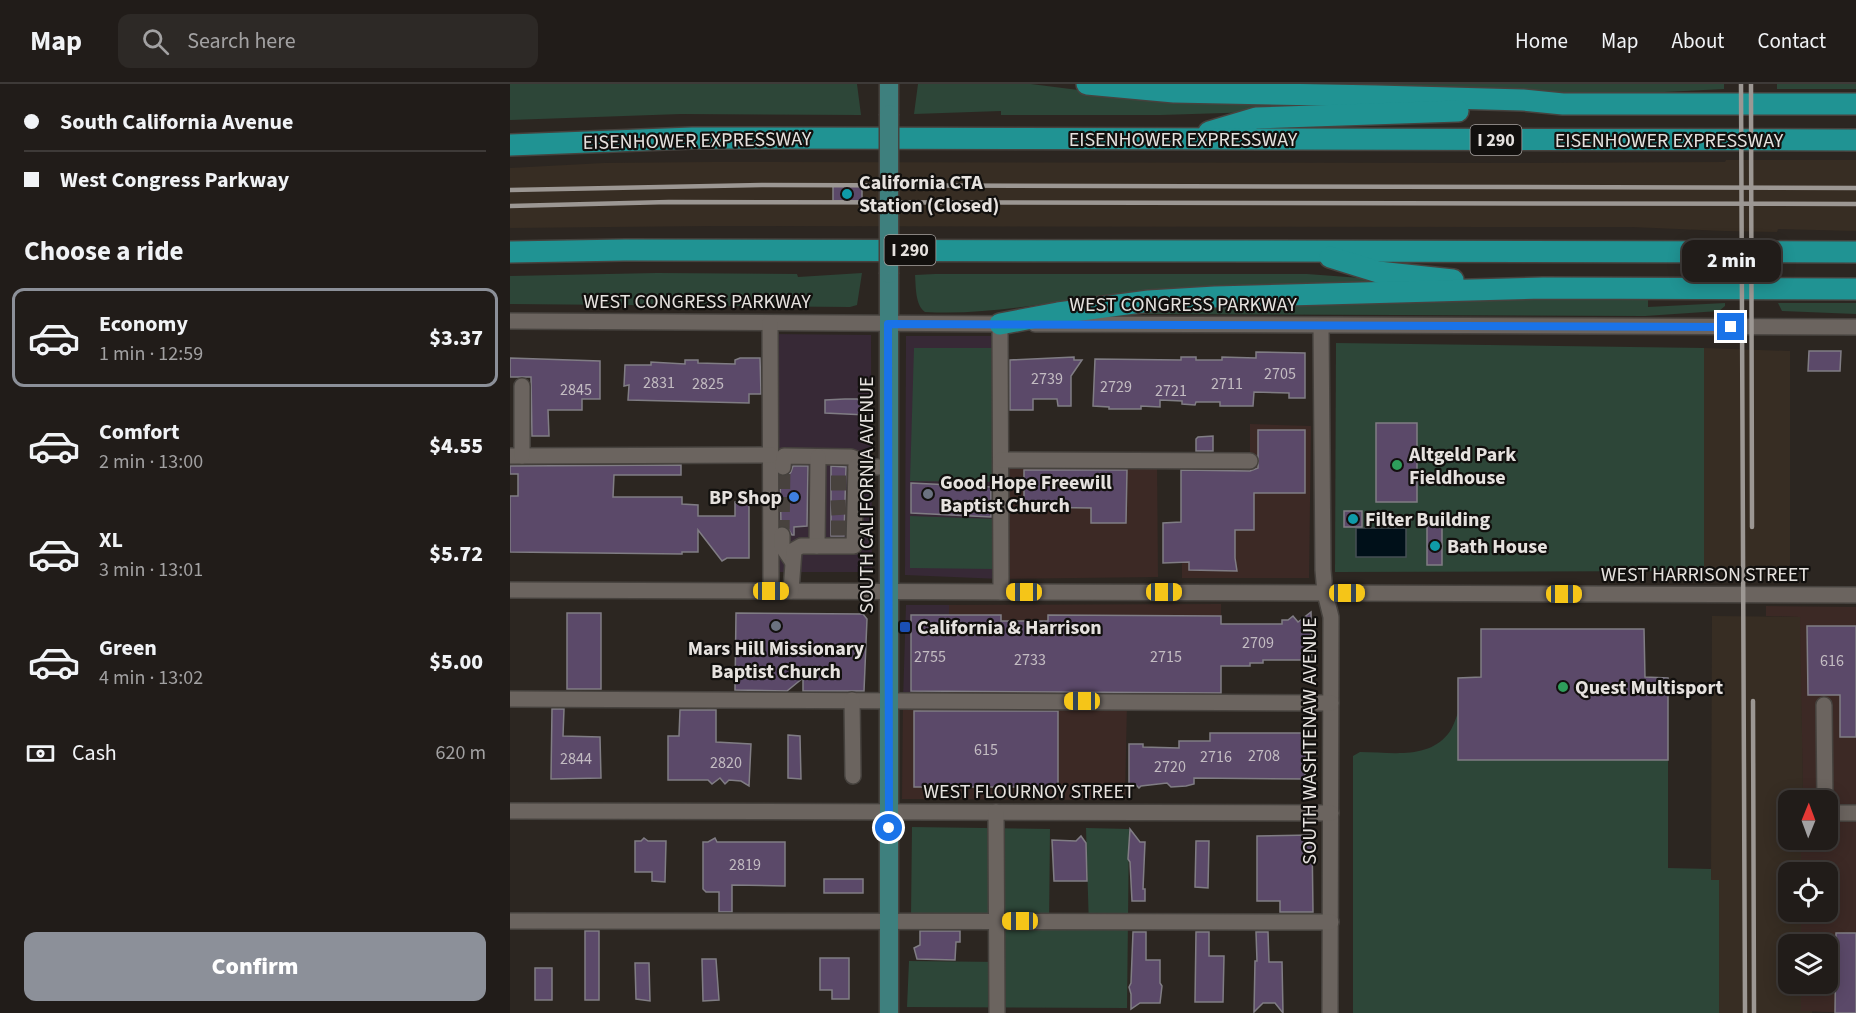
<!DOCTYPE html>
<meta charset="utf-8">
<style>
body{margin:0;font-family:"Source Sans 3",sans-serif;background:#2d2926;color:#f1f3f6;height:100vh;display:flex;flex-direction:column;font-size:22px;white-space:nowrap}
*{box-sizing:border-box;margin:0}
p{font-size:20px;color:#a2a1a2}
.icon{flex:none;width:33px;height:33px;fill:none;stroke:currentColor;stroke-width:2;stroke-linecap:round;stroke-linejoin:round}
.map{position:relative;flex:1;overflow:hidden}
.sheet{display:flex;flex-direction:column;background:#211c19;width:510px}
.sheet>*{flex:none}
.hud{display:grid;align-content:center;height:132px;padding:0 24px;background:#211c19}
.needle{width:39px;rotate:1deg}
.buttons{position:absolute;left:1268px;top:706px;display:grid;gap:12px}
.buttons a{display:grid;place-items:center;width:60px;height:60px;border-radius:12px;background:#211c19;box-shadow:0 3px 15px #0003,0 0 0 2px #3e3a38;font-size:30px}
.end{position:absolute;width:27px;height:27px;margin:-14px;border:8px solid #1a73e8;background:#fff;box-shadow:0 0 0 3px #fff}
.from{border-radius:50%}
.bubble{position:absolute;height:42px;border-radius:12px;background:#211c19;box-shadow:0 3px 15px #0003,0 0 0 2px #3e3a38;font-size:20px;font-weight:800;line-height:42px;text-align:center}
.car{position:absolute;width:18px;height:36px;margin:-18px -9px;border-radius:8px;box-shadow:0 0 4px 2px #0007;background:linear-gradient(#f5c518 24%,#345 0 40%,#f5c518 0 76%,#345 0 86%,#f5c518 0)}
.hud b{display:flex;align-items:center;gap:21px;height:57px;font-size:22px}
.hud b+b{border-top:2px solid #3e3a38}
.hud i{width:15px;height:15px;background:#f1f3f6}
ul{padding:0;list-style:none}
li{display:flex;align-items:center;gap:18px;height:99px;margin:0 12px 9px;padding:0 12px;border:3px solid transparent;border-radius:12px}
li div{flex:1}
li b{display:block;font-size:22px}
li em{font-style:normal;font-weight:800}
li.active{border-color:#8c9099}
li>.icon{width:54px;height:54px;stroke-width:1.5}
h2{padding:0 24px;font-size:27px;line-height:72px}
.pay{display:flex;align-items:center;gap:15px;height:66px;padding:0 24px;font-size:22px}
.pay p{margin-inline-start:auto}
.primary-button{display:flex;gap:12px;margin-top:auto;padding:12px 24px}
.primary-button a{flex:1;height:69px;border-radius:12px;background:#8c9099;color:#fff;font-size:24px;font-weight:800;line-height:69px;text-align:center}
header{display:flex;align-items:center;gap:36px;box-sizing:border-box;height:84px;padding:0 30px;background:#211c19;border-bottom:2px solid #3e3a38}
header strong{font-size:28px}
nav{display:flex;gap:33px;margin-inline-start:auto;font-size:21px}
.search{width:420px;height:54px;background:#2d2926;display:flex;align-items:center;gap:15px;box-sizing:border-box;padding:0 21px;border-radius:12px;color:#a2a1a2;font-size:22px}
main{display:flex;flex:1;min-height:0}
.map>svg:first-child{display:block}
</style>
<header>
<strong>Map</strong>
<div class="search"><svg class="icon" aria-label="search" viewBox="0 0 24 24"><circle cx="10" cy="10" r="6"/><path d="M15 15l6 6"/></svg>Search here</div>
<nav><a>Home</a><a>Map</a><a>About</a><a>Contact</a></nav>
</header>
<main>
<section class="sheet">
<div class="hud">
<b><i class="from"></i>South California Avenue</b>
<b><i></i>West Congress Parkway</b>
</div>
<h2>Choose a ride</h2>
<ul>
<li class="active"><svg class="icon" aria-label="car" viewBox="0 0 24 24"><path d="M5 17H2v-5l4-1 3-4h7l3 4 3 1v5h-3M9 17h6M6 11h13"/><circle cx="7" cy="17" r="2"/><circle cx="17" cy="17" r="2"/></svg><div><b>Economy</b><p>1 min · 12:59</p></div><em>$3.37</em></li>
<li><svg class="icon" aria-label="car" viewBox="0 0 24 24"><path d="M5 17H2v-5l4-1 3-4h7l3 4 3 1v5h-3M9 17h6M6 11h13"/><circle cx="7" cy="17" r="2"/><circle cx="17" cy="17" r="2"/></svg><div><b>Comfort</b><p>2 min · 13:00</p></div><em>$4.55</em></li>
<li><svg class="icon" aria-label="car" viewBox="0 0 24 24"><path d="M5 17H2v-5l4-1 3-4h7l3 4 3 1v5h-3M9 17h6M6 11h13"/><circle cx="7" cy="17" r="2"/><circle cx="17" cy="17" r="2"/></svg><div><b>XL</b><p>3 min · 13:01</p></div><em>$5.72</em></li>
<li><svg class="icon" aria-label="car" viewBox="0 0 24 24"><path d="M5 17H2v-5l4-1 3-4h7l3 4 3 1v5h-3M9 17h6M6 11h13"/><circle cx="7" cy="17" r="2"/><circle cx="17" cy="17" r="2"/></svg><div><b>Green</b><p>4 min · 13:02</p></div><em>$5.00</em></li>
</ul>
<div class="pay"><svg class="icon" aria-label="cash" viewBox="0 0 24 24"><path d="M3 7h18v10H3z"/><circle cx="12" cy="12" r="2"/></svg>Cash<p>620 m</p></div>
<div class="primary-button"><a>Confirm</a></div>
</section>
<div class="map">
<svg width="1346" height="929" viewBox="0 0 1346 929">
<rect width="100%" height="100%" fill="#2c2621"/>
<g fill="#372936">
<polygon points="260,250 361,251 362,488 261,488"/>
<polygon points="396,252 490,252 491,495 395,491"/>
<polygon points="396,521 439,521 439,616 393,616"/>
</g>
<g fill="#3c2925">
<polygon points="740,340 801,342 799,494 672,494 671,377 740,377"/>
<polygon points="491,376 647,377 648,493 491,495"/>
<polygon points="711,520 711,618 617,618 615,716 392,715 393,616 439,616 439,521"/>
<polygon points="1256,522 1346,523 1346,929 1291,927 1291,900 1317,900 1317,861 1291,861 1291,828 1317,828 1317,789 1291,789 1291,756 1317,756 1317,717 1278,717 1278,745 1276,745 1277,707 1293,707 1289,533 1256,532"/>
</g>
<g fill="#372d23">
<polygon points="1216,76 1346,76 1346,147 1268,145 1267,148 1214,147 1122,143 994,143 202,142 0,144 0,84 94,79 202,78 1005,79 1215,78"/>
<polygon points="1194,264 1280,267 1280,488 1194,487"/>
<polygon points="1202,532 1290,533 1293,707 1277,707 1276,745 1278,745 1278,756 1291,756 1291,789 1278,789 1278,828 1291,828 1291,861 1278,861 1278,900 1291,900 1291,927 1302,927 1302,929 1209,929 1209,797 1201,796"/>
</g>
<g fill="#2d4638">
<polygon points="0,0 347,0 351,31 171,30 0,36"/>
<polygon points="408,0 521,0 600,10 899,23 651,31 491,31 491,27 404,30"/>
<polygon points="640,0 1214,0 1214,5 1115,10"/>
<rect x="1267" y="0" width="79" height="5"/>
<polygon points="147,189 287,190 288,193 352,189 347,221 340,223 0,220 0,192"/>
<path d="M 425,190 L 797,190 L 905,198 C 810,201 714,201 619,210 C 551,215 484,232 415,228 C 405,221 406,202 405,191 Z"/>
<polygon points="1038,214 1138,214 1138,223 1215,219 1215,222 1209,227 1135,232 616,230 669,222"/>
<polygon points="1268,219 1346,219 1346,230 1272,227"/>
<polygon points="826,259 1194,264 1194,487 825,488"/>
<polygon points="404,264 483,264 484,398 400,397"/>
<polygon points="400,432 485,435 484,485 400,484"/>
<path d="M 948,629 L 948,676 L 1158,676 L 1158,784 L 1201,785 L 1201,796 L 1209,796 L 1209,929 L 843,929 L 843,672 L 850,668 C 880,668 917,676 938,650 C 943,644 945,636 948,629 Z"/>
<polygon points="402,743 540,745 539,843 579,844 576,744 619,745 617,924 397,923 399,877 491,878 493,831 401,832"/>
</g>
<rect fill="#001019" stroke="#454f54" stroke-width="1.5" x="846" y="444" width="50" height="29"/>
<g fill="#5b4969" stroke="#807d84" stroke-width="1.5">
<rect x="323" y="102" width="29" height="15"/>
<polygon points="1299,267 1331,267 1330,287 1298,287"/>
<polygon points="746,268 795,269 795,314 779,314 779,309 744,308 743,322 710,322 710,318 686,318 685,321 672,320 672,317 650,316 650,323 631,322 631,325 599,325 599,323 583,322 585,275 671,276 671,273 686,273 686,276 712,276 712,273 746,274"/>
<polygon points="564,273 564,276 572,276 561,292 561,322 548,322 547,315 523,315 523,326 500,326 500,276"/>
<polygon points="0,274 90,277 90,315 72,315 72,326 38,326 39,352 22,352 21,293 0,293"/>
<polygon points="230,274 250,274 251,310 239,310 239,319 118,316 119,301 114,302 115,281 141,281 141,278 175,280 175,276 188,276 188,279 225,280 225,276"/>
<polygon points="335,315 356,315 356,331 315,329 315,316"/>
<rect x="866" y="339" width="41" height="79"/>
<polygon points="748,346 795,346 795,409 744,409 744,446 725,446 725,474 727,487 679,486 679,478 653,479 653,439 671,438 671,386 740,387 748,384"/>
<polygon points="703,352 703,367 686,367 686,355 688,353"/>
<polygon points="171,381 171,391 104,391 103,413 172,413 172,420 188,421 188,432 225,432 225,418 239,418 239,474 217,474 212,477 188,446 188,468 172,468 172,470 0,468 0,412 8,412 8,390 0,390 0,382"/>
<polygon points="283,382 298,382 297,442 284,443 284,451 282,451 277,443 271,442 270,392 278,392 281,388"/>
<polygon points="321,382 336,383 334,452 321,452"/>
<polygon points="514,386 617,386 616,439 581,439 581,424 514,423"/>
<polygon points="401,399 481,403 481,433 401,429"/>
<rect x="834" y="427" width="18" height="16"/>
<rect x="917" y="442" width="15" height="39"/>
<polygon points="801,528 802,576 753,576 753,579 740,579 740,582 711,582 711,609 401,607 401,531 491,531 491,537 538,537 538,531 711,532 711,540 772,540 772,536 778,536 783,532 788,538"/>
<rect x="57" y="529" width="34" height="76"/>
<polygon points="226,529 353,530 357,535 354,607 293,607 293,594 277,607 225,606"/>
<polygon points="1297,542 1346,542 1346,653 1330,653 1330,611 1298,611"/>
<polygon points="971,545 1134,545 1135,593 1158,594 1158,676 948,676 948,594 971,593"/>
<polygon points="42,625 54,625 53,652 90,653 91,694 41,695"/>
<polygon points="170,626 206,626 206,658 241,660 239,702 231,697 219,696 215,700 210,694 202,700 198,696 158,696 158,652 169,652"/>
<rect x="404" y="627" width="144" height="76"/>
<polygon points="700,649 796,649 795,695 684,694 684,700 676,702 661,703 657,699 631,702 629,704 625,700 619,700 619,660 633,660 633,663 669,664 669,657 700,657"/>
<polygon points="278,651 290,652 291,695 278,694"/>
<polygon points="620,745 630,758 635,758 633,805 635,805 635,817 622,817 620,778 618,775"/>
<polygon points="802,751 803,828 770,828 770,817 747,817 747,752"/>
<polygon points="571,752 576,759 577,797 544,797 542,756 566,757"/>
<polygon points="134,754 138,757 156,757 155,798 142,797 142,788 125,788 125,757 131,757"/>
<polygon points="205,754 207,758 275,758 275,802 222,801 222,828 209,828 209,808 196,808 193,805 193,758 198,758"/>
<polygon points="686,757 699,757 698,804 685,803"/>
<rect x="314" y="795" width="39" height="14"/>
<rect x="75" y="847" width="14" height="69"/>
<polygon points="410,847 450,847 450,858 446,858 445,876 407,875 404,864 410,861"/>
<polygon points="623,848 636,848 636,876 650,876 650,899 652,902 650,919 630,919 621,925 621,910 619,903 621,899"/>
<polygon points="686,848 699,848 699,872 714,872 713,918 685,918"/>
<polygon points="746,848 758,848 759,878 772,878 773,929 765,919 753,919 744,928 745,877 747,877"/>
<polygon points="1326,849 1346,849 1346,929 1325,929"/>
<polygon points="310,874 339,874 339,915 322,915 322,906 310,906"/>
<polygon points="192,875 206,875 209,916 193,917"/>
<polygon points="125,879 139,879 140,917 126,915"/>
<rect x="25" y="884" width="17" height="32"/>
</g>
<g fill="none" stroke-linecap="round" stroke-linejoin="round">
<g stroke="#48423e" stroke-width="15" stroke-dasharray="15 8" stroke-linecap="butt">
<polyline points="321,399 338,399"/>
<polyline points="321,424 338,423"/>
<polyline points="321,444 338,444"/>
<polyline points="272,451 273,383"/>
</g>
<defs>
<g id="minor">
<polyline points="0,237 498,240"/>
<polyline points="260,239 261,507"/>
<polyline points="490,240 491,508"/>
<polyline points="525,240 1346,243"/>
<polyline points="811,242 813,486 815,509 821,533 820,929"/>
<polyline points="0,372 261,371"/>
<polyline points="12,372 12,302"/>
<polyline points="491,376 740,377"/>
<polyline points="273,383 274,372 341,373 346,375 346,383"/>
<polyline points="272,451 272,462 282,477"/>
<polyline points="307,462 308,373"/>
<polyline points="0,506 1346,511"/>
<polyline points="281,507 284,466 291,462 344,462 346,383 378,383"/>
<polyline points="0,615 821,619"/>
<polyline points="342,616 343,692"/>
<polyline points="1314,621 1315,717"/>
<polyline points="0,727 821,729"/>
<polyline points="486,728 487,929"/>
<polyline points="1317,729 1346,729"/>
<polyline points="0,837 821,838"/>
</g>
<g id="major">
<polyline points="379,0 379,30"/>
<polyline points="379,190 379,929"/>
</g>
<g id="highway">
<polyline points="577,0 664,8 867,12 1013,16 1053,20 1346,20"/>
<polyline points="699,48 746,34 948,27"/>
<polyline points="0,61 182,54 1346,56"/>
<polyline points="0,168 115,166 1346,168"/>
<polyline points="820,173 868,188 943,196"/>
<polyline points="490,240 548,229 639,217 705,213 1033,204 1346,205"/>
</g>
</defs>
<use href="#minor" stroke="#46423e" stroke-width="18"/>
<use href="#major" stroke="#46423e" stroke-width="21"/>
<use href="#highway" stroke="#46423e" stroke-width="24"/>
<use href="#minor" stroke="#6b645f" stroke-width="15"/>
<use href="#major" stroke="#3e807e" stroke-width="18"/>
<use href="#highway" stroke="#209393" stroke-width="21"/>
<g stroke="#9c9793" stroke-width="4.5">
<polyline points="1231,0 1235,929"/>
<polyline points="1241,0 1242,443"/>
<polyline points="0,106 252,101 1346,104"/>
<polyline points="0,122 159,118 1346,120"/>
<polyline points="1243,617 1244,929"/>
</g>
<defs>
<polyline id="major-bridge" points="379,30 379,190"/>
</defs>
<use href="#major-bridge" stroke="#46423e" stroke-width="21" stroke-linecap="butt"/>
<use href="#major-bridge" stroke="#3e807e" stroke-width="18"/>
</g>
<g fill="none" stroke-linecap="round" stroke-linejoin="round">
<polyline stroke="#1a73e8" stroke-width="8" points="379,744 378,240 1221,243"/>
</g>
<g fill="#0f9aa8" stroke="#12100e" stroke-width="2">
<circle cx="337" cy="110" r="6"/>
<circle cx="843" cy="435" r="6"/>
<circle cx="925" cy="462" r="6"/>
</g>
<g fill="#2e9e5b" stroke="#12100e" stroke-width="2">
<circle cx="887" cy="381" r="6"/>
<circle cx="1053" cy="603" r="6"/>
</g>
<g fill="#6b7280" stroke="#12100e" stroke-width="2">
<circle cx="418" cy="410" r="6"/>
<circle cx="266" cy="542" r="6"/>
</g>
<circle fill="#3f7fe0" stroke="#12100e" stroke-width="2" cx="284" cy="413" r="6"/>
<rect fill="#1a4fb4" stroke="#12100e" stroke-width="2" x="389" y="537" width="12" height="12" rx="3"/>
<g text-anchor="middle" stroke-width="4.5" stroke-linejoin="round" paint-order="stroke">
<g font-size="16" fill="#c3bcc2">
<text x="770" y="295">2705</text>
<text x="537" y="300">2739</text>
<text x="149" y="304">2831</text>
<text x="198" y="305">2825</text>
<text x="717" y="305">2711</text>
<text x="606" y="308">2729</text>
<text x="66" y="311">2845</text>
<text x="661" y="312">2721</text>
<text x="748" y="564">2709</text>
<text x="420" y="578">2755</text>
<text x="656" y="578">2715</text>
<text x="520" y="581">2733</text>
<text x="1322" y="582">616</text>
<text x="476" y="671">615</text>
<text x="754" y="677">2708</text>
<text x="706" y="678">2716</text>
<text x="66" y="680">2844</text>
<text x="216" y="684">2820</text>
<text x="660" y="688">2720</text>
<text x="235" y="786">2819</text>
</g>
<g fill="#12100e" stroke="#a6a3a0" stroke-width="1.5">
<rect x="960.5" y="41" width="51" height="30" rx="4.5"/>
<rect x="374.5" y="151" width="51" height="30" rx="4.5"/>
</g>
<g font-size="18" font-weight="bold" fill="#e6e2df">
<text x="986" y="62">I 290</text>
<text x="400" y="172">I 290</text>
</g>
<g font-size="20" fill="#e6e2df" stroke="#12100e">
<text x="673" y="62">EISENHOWER EXPRESSWAY</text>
<text transform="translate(187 56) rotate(-1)" y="7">EISENHOWER EXPRESSWAY</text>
<text x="1159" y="63">EISENHOWER EXPRESSWAY</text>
<text x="187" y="224">WEST CONGRESS PARKWAY</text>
<text x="673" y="227">WEST CONGRESS PARKWAY</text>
<text transform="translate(356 411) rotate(-90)" y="7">SOUTH CALIFORNIA AVENUE</text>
<text x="1195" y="497">WEST HARRISON STREET</text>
<text transform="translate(799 657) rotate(-90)" y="7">SOUTH WASHTENAW AVENUE</text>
<text x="519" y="714">WEST FLOURNOY STREET</text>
</g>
<g font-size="20" font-weight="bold" fill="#e6e2df" stroke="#12100e" text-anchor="start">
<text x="349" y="105">California CTA<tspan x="349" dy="23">Station (Closed)</tspan></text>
<text x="899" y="377">Altgeld Park<tspan x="899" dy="23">Fieldhouse</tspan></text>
<text x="430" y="405">Good Hope Freewill<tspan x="430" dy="23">Baptist Church</tspan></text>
<text x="272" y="420" text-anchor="end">BP Shop</text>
<text x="855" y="442">Filter Building</text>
<text x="937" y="469">Bath House</text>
<text x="407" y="550">California &amp; Harrison</text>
<text x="266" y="571" text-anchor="middle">Mars Hill Missionary<tspan x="266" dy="23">Baptist Church</tspan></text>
<text x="1065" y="610">Quest Multisport</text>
</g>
</g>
</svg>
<div class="buttons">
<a><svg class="needle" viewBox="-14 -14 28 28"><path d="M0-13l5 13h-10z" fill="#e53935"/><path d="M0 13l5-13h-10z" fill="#a2a1a2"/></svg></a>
<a><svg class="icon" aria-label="locate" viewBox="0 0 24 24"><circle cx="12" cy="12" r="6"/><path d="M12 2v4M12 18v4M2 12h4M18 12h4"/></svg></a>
<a><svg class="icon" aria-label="layers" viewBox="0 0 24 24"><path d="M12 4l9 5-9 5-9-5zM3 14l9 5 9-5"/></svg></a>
</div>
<i class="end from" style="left:379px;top:744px"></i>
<i class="end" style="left:1221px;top:243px"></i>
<div class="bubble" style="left:1172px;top:156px;width:99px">2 min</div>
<i class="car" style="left:261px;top:507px;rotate:90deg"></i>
<i class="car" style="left:514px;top:508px;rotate:270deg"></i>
<i class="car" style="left:654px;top:508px;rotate:90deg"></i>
<i class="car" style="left:837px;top:509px;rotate:90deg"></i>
<i class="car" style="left:1054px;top:510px;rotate:90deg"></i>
<i class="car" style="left:572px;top:617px;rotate:270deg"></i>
<i class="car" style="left:510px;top:837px;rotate:270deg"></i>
</div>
</main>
